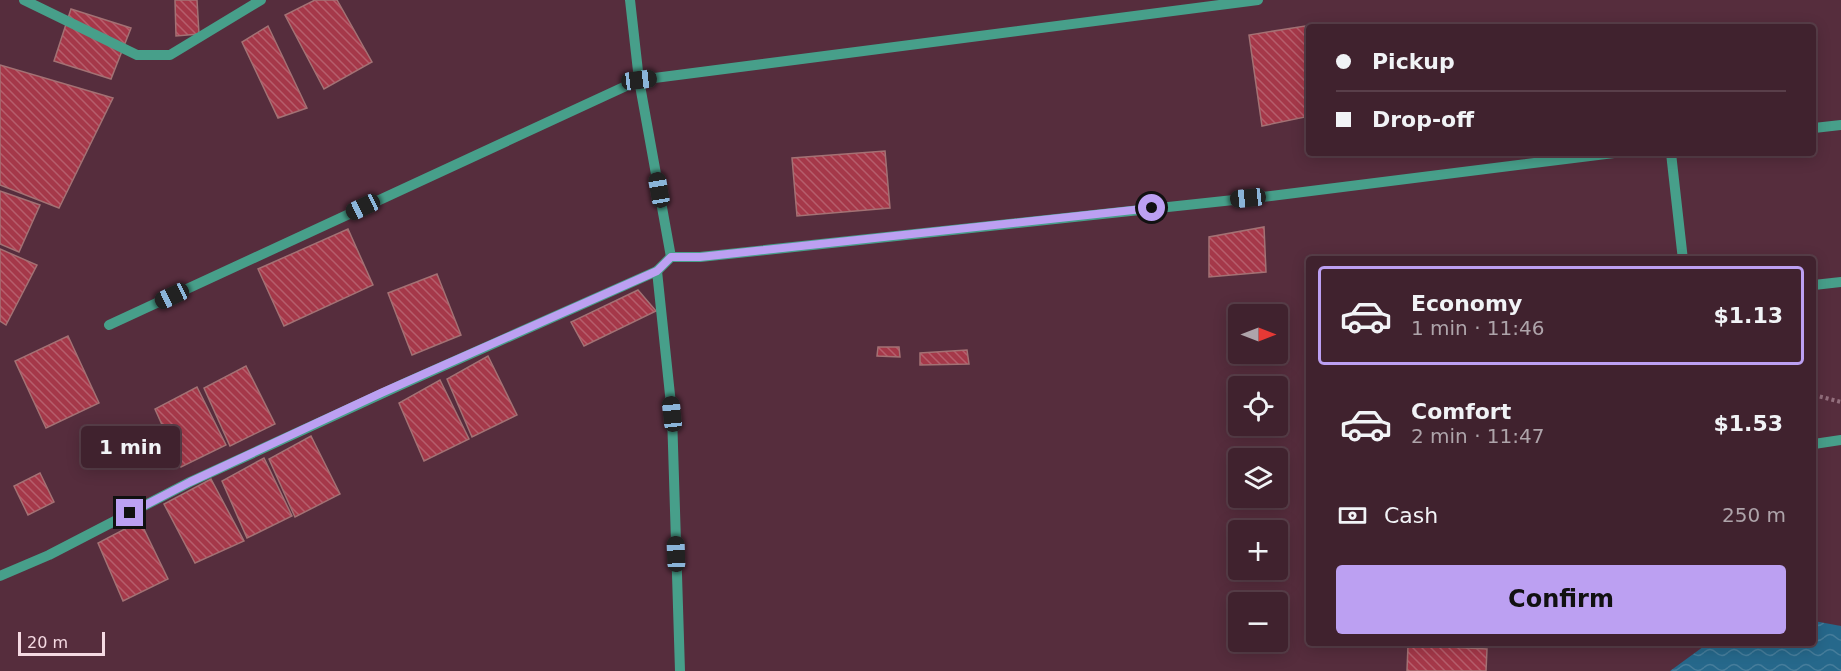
<!DOCTYPE html>
<meta charset="utf-8">
<style>
body{margin:0;font-family:"DejaVu Sans",sans-serif;background:#4b2f3a;color:#f1f3f6;height:100vh;display:flex;flex-direction:column;font-size:22px;white-space:nowrap}
*{box-sizing:border-box;margin:0}
p{font-size:20px;color:#aea4aa}
.icon{flex:none;width:33px;height:33px;fill:none;stroke:currentColor;stroke-width:2;stroke-linecap:round;stroke-linejoin:round}
.map{position:relative;flex:1;overflow:hidden}
.side{position:absolute;left:1306px;top:256px;width:510px;height:390px;display:flex;flex-direction:column;background:#40222e;border-radius:6px;box-shadow:0 3px 15px #0003,0 0 0 2px #593f4a}
.side>*{flex:none}
.hud{position:absolute;left:1306px;top:24px;width:510px;height:132px;border-radius:6px;box-shadow:0 3px 15px #0003,0 0 0 2px #593f4a;display:grid;align-content:center;height:132px;padding:0 30px;background:#40222e}
.needle{width:39px;rotate:90deg}
.fabs{position:absolute;left:1228px;top:304px;display:grid;gap:12px}
.fabs a{display:grid;place-items:center;width:60px;height:60px;border-radius:6px;background:#40222e;box-shadow:0 3px 15px #0003,0 0 0 2px #593f4a;font-size:30px}
.scale{position:absolute;left:18px;bottom:15px;width:87px;box-sizing:border-box;padding-left:6px;border:3px solid #f5dae3;border-top:0;font-size:16px;line-height:21px;white-space:nowrap;color:#f5dae3;-webkit-text-stroke:4px #562d3d;paint-order:stroke}
.end{position:absolute;width:27px;height:27px;margin:-14px;border:8px solid #bca0f2;background:#111;box-shadow:0 0 0 3px #111}
.from{border-radius:50%}
.bubble{position:absolute;height:42px;border-radius:6px;background:#40222e;box-shadow:0 3px 15px #0003,0 0 0 2px #593f4a;font-size:20px;font-weight:800;line-height:42px;text-align:center}
.car{position:absolute;width:18px;height:36px;margin:-18px -9px;border-radius:8px;box-shadow:0 0 4px 2px #0007;background:linear-gradient(#222 24%,#8ab4d8 0 40%,#222 0 76%,#8ab4d8 0 86%,#222 0)}
.hud b{display:flex;align-items:center;gap:21px;height:57px;font-size:22px}
.hud b+b{border-top:2px solid #593f4a}
.hud i{width:15px;height:15px;background:#f1f3f6}
ul{padding:10px 0 0;list-style:none}
li{display:flex;align-items:center;gap:18px;height:99px;margin:0 12px 9px;padding:0 18px;border:3px solid transparent;border-radius:6px}
li div{flex:1}
li b{display:block;font-size:22px}
li em{font-style:normal;font-weight:800}
li.selected{border-color:#bca0f2}
li>.icon{width:54px;height:54px;stroke-width:1.5}
.pay{display:flex;align-items:center;gap:15px;height:66px;padding:0 30px;font-size:22px}
.pay p{margin-inline-start:auto}
.button{display:flex;gap:12px;margin-top:auto;padding:12px 30px}
.button a{flex:1;height:69px;border-radius:6px;background:#bca0f2;color:#111;font-size:24px;font-weight:800;line-height:69px;text-align:center}
.map>svg:first-child{display:block}
</style>
<div class="map">
<svg width="1841" height="671" viewBox="0 0 1841 671">
<defs>
<pattern id="water-waves" width="16" height="10" patternUnits="userSpaceOnUse" patternTransform="scale(1.5)"><rect width="16" height="10" fill="#26688b"/><path d="M0 5q4-4 8 0t8 0" fill="none" stroke="#467d9b"/></pattern>
<pattern id="building-back-hatch" width="6" height="6" patternUnits="userSpaceOnUse" patternTransform="scale(1.5)"><rect width="6" height="6" fill="#a53849"/><path d="M-1 5l2 2M0 0l6 6M5-1l2 2" fill="none" stroke="#b65e6c"/></pattern>
</defs>
<rect width="100%" height="100%" fill="#562d3d"/>
<polygon fill="url(#water-waves)" points="1814,621 1841,626 1841,671 1670,671 1707,644 1814,644"/>
<g fill="url(#building-back-hatch)" stroke="#a37174" stroke-width="1.5">
<polygon points="175,0 197,0 199,34 176,36"/>
<polygon points="315,0 337,0 372,62 324,89 285,15"/>
<polygon points="71,9 131,28 111,79 54,61"/>
<polygon points="268,26 307,108 278,118 242,42"/>
<polygon points="1305,26 1310,61 1310,116 1262,126 1249,35"/>
<polygon points="0,65 113,98 59,208 0,185"/>
<polygon points="885,151 890,208 797,216 792,158"/>
<polygon points="0,191 40,205 19,252 0,244"/>
<polygon points="1264,227 1266,272 1209,277 1209,237"/>
<polygon points="348,229 373,285 284,326 258,269"/>
<polygon points="0,249 37,265 6,325 0,321"/>
<polygon points="437,274 461,335 412,355 388,293"/>
<polygon points="638,290 656,311 584,346 571,322"/>
<polygon points="68,336 99,403 46,428 15,361"/>
<polygon points="878,347 899,347 900,357 877,356"/>
<polygon points="967,350 969,364 920,365 920,353"/>
<polygon points="488,356 517,415 472,437 447,379"/>
<polygon points="246,366 275,424 230,446 204,388"/>
<polygon points="440,380 469,439 424,461 399,403"/>
<polygon points="197,387 226,445 181,467 155,409"/>
<polygon points="311,436 340,494 295,517 269,459"/>
<polygon points="264,458 292,516 247,538 222,481"/>
<polygon points="40,473 54,502 28,515 14,486"/>
<polygon points="211,479 244,541 195,563 164,504"/>
<polygon points="140,521 168,579 123,601 98,543"/>
<polygon points="1408,645 1487,649 1486,671 1407,671"/>
</g>
<g fill="none" stroke-linecap="round" stroke-linejoin="round">
<polyline stroke="#936f7d" stroke-width="4" stroke-dasharray="3 3" stroke-linecap="butt" points="1814,395 1841,402"/>
<g stroke="#479f8a" stroke-width="10">
<polyline points="24,0 137,55 170,55 261,0"/>
<polyline points="630,0 639,80 671,257"/>
<polyline points="1814,128 1841,125"/>
<polyline points="1671,153 1683,260"/>
<polyline points="657,271 672,414 680,671"/>
<polyline points="1814,285 1841,282"/>
<polyline points="109,325 639,80 1258,0"/>
<polyline points="1814,444 1841,440"/>
<polyline points="0,576 49,555 190,482 403,384 657,271 671,257 700,257 1271,196 1614,153"/>
</g>
</g>
<g fill="none" stroke-linecap="round" stroke-linejoin="round">
<polyline stroke="#bca0f2" stroke-width="8" points="130,513 190,482 381,393 657,271 671,257 700,257 1152,208"/>
</g>
</svg>
<div class="fabs">
<a><svg class="needle" viewBox="-14 -14 28 28"><path d="M0-13l5 13h-10z" fill="#e53935"/><path d="M0 13l5-13h-10z" fill="#aea4aa"/></svg></a>
<a><svg class="icon" aria-label="locate" viewBox="0 0 24 24"><circle cx="12" cy="12" r="6"/><path d="M12 2v4M12 18v4M2 12h4M18 12h4"/></svg></a>
<a><svg class="icon" aria-label="layers" viewBox="0 0 24 24"><path d="M12 4l9 5-9 5-9-5zM3 14l9 5 9-5"/></svg></a>
<a>+</a>
<a>−</a>
</div>
<div class="scale">20 m</div>
<i class="end from" style="left:1152px;top:208px"></i>
<i class="end" style="left:130px;top:513px"></i>
<div class="bubble" style="left:81px;top:426px;width:99px">1 min</div>
<i class="car" style="left:639px;top:80px;rotate:83deg"></i>
<i class="car" style="left:659px;top:190px;rotate:350deg"></i>
<i class="car" style="left:1248px;top:198px;rotate:264deg"></i>
<i class="car" style="left:363px;top:207px;rotate:245deg"></i>
<i class="car" style="left:172px;top:296px;rotate:245deg"></i>
<i class="car" style="left:672px;top:414px;rotate:354deg"></i>
<i class="car" style="left:676px;top:554px;rotate:358deg"></i>
<div class="hud">
<b><i class="from"></i>Pickup</b>
<b><i></i>Drop-off</b>
</div>
<section class="side">
<ul>
<li class="selected"><svg class="icon" aria-label="car" viewBox="0 0 24 24"><path d="M5 17H2v-5l4-1 3-4h7l3 4 3 1v5h-3M9 17h6M6 11h13"/><circle cx="7" cy="17" r="2"/><circle cx="17" cy="17" r="2"/></svg><div><b>Economy</b><p>1 min · 11:46</p></div><em>$1.13</em></li>
<li><svg class="icon" aria-label="car" viewBox="0 0 24 24"><path d="M5 17H2v-5l4-1 3-4h7l3 4 3 1v5h-3M9 17h6M6 11h13"/><circle cx="7" cy="17" r="2"/><circle cx="17" cy="17" r="2"/></svg><div><b>Comfort</b><p>2 min · 11:47</p></div><em>$1.53</em></li>
</ul>
<div class="pay"><svg class="icon" aria-label="cash" viewBox="0 0 24 24"><path d="M3 7h18v10H3z"/><circle cx="12" cy="12" r="2"/></svg>Cash<p>250 m</p></div>
<div class="button"><a>Confirm</a></div>
</section>
</div>
